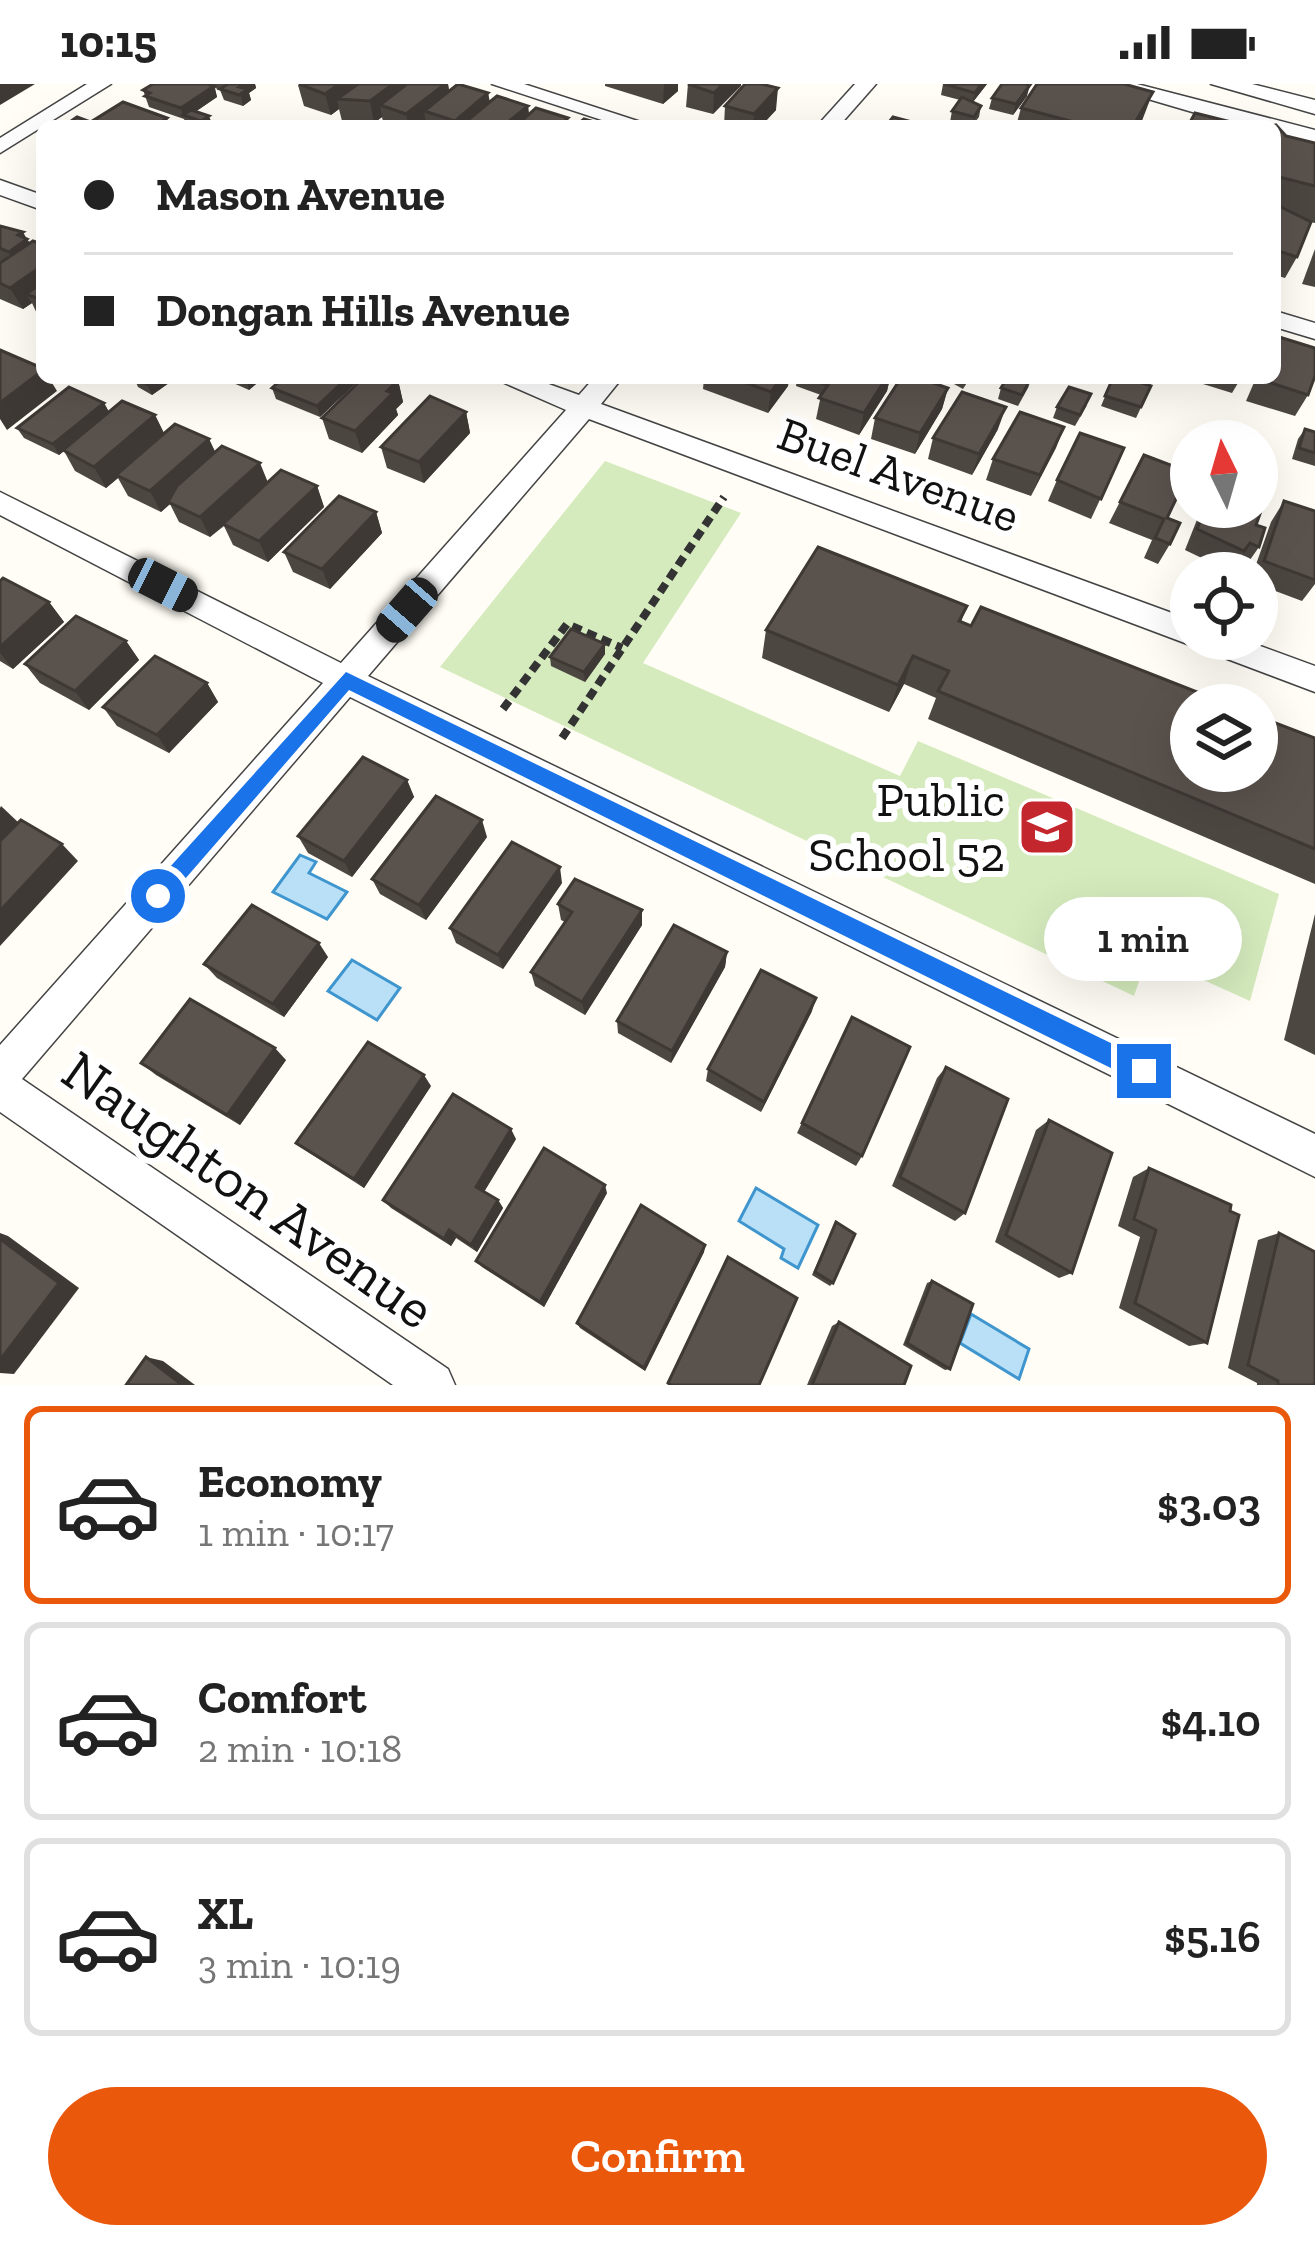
<!DOCTYPE html>
<meta charset="utf-8">
<style>
body{margin:0;font-family:"Zilla Slab",serif;background:#f6f6f6;color:#222;height:100vh;display:flex;flex-direction:column;font-size:45px;white-space:nowrap}
*{box-sizing:border-box;margin:0}
p{font-size:39px;color:#767676}
.icon{flex:none;width:66px;height:66px;fill:none;stroke:currentColor;stroke-width:2;stroke-linecap:round;stroke-linejoin:round}
.map{position:relative;height:1301px;overflow:hidden}
.details{display:flex;flex-direction:column;background:#fff;flex:1}
.details>*{flex:none}
.banner{position:absolute;left:36px;top:36px;width:1245px;height:264px;border-radius:18px;box-shadow:0 12px 48px #0002;display:grid;align-content:center;height:264px;padding:0 48px;background:#fff}
.needle{width:78px;rotate:355deg}
.buttons{position:absolute;left:1170px;top:336px;display:grid;gap:24px}
.buttons a{display:grid;place-items:center;width:108px;height:108px;border-radius:50%;background:#fff;box-shadow:0 12px 48px #0002;font-size:60px}
.end{position:absolute;width:54px;height:54px;margin:-27px;border:15px solid #1a73e8;background:#fff;box-shadow:0 0 0 6px #fff}
.from{border-radius:50%}
.bubble{position:absolute;height:84px;border-radius:42px;background:#fff;box-shadow:0 12px 48px #0002;font-size:39px;font-weight:600;line-height:84px;text-align:center}
.car{position:absolute;width:36px;height:72px;margin:-36px -18px;border-radius:15px;box-shadow:0 0 9px 3px #0007;background:linear-gradient(#222 24%,#8ab4d8 0 40%,#222 0 76%,#8ab4d8 0 86%,#222 0)}
.banner b{display:flex;align-items:center;gap:42px;height:114px;font-size:45px}
.banner b+b{border-top:3px solid #e0e0e0}
.banner i{width:30px;height:30px;background:#222}
ul{padding:21px 0 0;list-style:none}
li{display:flex;align-items:center;gap:36px;height:198px;margin:0 24px 18px;padding:0 24px;border:6px solid #e0e0e0;border-radius:18px}
li div{flex:1}
li b{display:block;font-size:45px}
li em{font-style:normal;font-weight:600}
li.active{border-color:#ea580c}
li>.icon{width:108px;height:108px;stroke-width:1.5}
.action{display:flex;gap:24px;margin-top:auto;padding:24px 48px}
.action a{flex:1;height:138px;border-radius:72px;background:#ea580c;color:#fff;font-size:48px;font-weight:600;line-height:138px;text-align:center}
.status{display:flex;justify-content:space-between;align-items:center;height:84px;padding:0 60px;background:#fff;direction:ltr}
.status svg{height:33px;fill:currentColor}
.map>svg:first-child{display:block}
</style>
<div class="status"><b>10:15</b><svg viewBox="0 0 49 12"><path d="M0 12V9h3v3zM5 12V6h3v6zM10 12V3h3v9zM15 12V0h3v12zM26 1h20v11H26zM47 4h2v5h-2z"/></svg></div>
<div class="map">
<svg width="1315" height="1301" viewBox="0 0 1315 1301">
<rect width="100%" height="100%" fill="#fffdf5"/>
<polygon fill="#d5ebbd" points="605,377 741,429 643,579 900,692 918,657 1279,810 1250,917 1148,871 1134,912 440,583"/>
<g fill="#b9e0f7" stroke="#3f96cf" stroke-width="3">
<polygon points="300,771 316,778 309,789 347,808 327,835 273,808"/>
<polygon points="352,876 400,904 377,936 328,907"/>
<polygon points="756,1104 818,1141 798,1184 781,1174 784,1165 739,1137"/>
<polygon points="971,1230 1029,1265 1019,1295 960,1259"/>
</g>
<g fill="none" stroke-linecap="round" stroke-linejoin="round">
<defs>
<g id="minor">
<polygon points="87,0 111,0 0,69 0,54"/>
<polygon points="492,0 524,0 653,42 620,42"/>
<polygon points="855,0 876,0 839,42 817,42"/>
<polygon points="0,96 42,111 42,126 0,111"/>
<polygon points="1275,227 1315,239 1315,255 1275,243"/>
<polygon points="493,294 532,294 579,311 594,294 622,294 601,320 1191,536 1191,555 1241,555 1315,582 1315,608 589,335 368,592 1315,1050 1315,1093 350,613 22,995 448,1285 455,1301 393,1301 0,1028 0,961 323,599 0,431 0,408 341,579 566,326"/>
</g>
<g id="tertiary">
<polygon points="1097,0 1137,0 1315,46 1315,62 1275,52 1275,42 1240,42"/>
<polygon points="1211,0 1252,0 1315,16 1315,30"/>
</g>
</defs>
<use href="#minor" stroke="#444" stroke-width="3"/>
<use href="#tertiary" stroke="#444" stroke-width="3"/>
<g stroke="#333" stroke-width="8" stroke-dasharray="10 6" stroke-linecap="butt">
<polyline points="503,625 567,540 622,564"/>
<polyline points="562,654 724,413"/>
</g>
<use href="#minor" fill="#fff" fill-rule="evenodd"/>
<use href="#tertiary" fill="#fff" fill-rule="evenodd"/>
</g>
<g fill="#4d4742">
<polygon points="153,0 255,0 256,4 249,9 251,16 243,22 224,16 220,6 215,4 217,13 196,27 213,42 187,42 184,35 149,23 143,6"/>
<polygon points="448,0 449,7 488,9 490,18 528,22 529,31 568,34 569,42 427,42 426,39 422,42 384,42 382,33 374,39 342,37 339,25 331,31 304,22 298,1"/>
<polygon points="605,0 678,0 678,7 663,20 605,2"/>
<polygon points="688,0 741,0 713,30 686,23"/>
<polygon points="943,0 987,0 973,18 981,22 979,33 972,42 950,38 952,27 960,16 941,11"/>
<polygon points="1027,12 1013,31 989,25 992,14"/>
<polygon points="725,22 776,26 761,42 724,42"/>
<polygon points="1021,24 1140,42 1016,42"/>
<polygon points="1275,42 1286,52 1315,59 1315,139 1310,138 1297,173 1285,194 1275,191"/>
<polygon points="0,142 27,155 30,159 42,160 42,233 38,232 32,219 23,225 0,215"/>
<polygon points="1315,165 1315,203 1302,200"/>
<polygon points="134,294 176,294 152,311 138,303"/>
<polygon points="222,294 263,294 249,306"/>
<polygon points="704,294 789,294 788,302 768,329 703,305"/>
<polygon points="797,294 890,294 887,307 859,351 816,335 821,311 796,302"/>
<polygon points="943,294 970,294 963,305"/>
<polygon points="1113,294 1151,302 1136,334 1101,322"/>
<polygon points="1191,294 1241,294 1232,309 1190,296"/>
<polygon points="1256,294 1275,294 1308,311 1295,332 1246,317"/>
<polygon points="398,296 403,318 396,325 398,331 362,369 329,355 322,334"/>
<polygon points="356,299 320,333 276,315 272,304"/>
<polygon points="1029,302 1018,322 998,315 1001,304"/>
<polygon points="948,304 942,325 915,370 871,355 875,334"/>
<polygon points="104,319 109,328 155,331 164,349 209,355 215,368 268,398 317,402 324,423 268,478 233,461 224,442 210,453 179,438 170,420 161,428 128,412 118,394 106,404 75,387 64,367 59,371 24,354 17,344"/>
<polygon points="1087,321 1075,342 1053,334 1057,323"/>
<polygon points="466,328 470,349 424,399 387,384 381,363"/>
<polygon points="1064,343 1031,412 986,396 993,375"/>
<polygon points="998,345 972,391 928,375 933,354"/>
<polygon points="1305,345 1315,348 1315,382 1292,375 1298,355"/>
<polygon points="1124,364 1091,435 1048,417 1057,396"/>
<polygon points="1144,371 1167,434 1170,460 1158,480 1144,474 1152,456 1109,439"/>
<polygon points="1284,417 1315,427 1315,500 1302,517 1257,500 1257,489 1253,489 1271,438"/>
<polygon points="1202,423 1257,423 1256,441 1259,463 1245,483 1236,480 1231,488 1185,466"/>
<polygon points="376,428 382,449 330,505 293,488 284,468"/>
<polygon points="0,497 49,518 64,538 13,585 0,577"/>
<polygon points="967,522 961,538 1315,654 1315,800 928,635 936,614 904,600 889,628 762,574 766,546"/>
<polygon points="126,557 139,576 89,626 40,599 25,580"/>
<polygon points="605,560 605,570 585,598 551,582 550,573"/>
<polygon points="207,599 218,618 169,669 117,642 103,623"/>
<polygon points="407,696 414,713 352,793 308,769 298,752"/>
<polygon points="487,753 426,836 380,810 372,795"/>
<polygon points="562,799 503,885 456,859 450,844"/>
<polygon points="558,820 642,841 585,931 535,902 531,888 565,838 561,836"/>
<polygon points="1315,830 1315,971 1284,956"/>
<polygon points="727,868 725,883 671,979 618,949 617,937"/>
<polygon points="328,873 284,933 217,894 204,880"/>
<polygon points="812,927 761,1028 706,997 708,985"/>
<polygon points="852,933 862,1072 856,1082 797,1049"/>
<polygon points="286,976 240,1041 156,991 141,979"/>
<polygon points="946,983 965,1129 955,1137 892,1102 937,994"/>
<polygon points="431,1002 364,1104 308,1068 296,1059"/>
<polygon points="1049,1036 1072,1189 1059,1194 995,1158 1036,1046"/>
<polygon points="516,1055 484,1108 498,1116 503,1124 477,1168 456,1154 451,1162 391,1124 383,1116"/>
<polygon points="1149,1084 1207,1259 1189,1262 1119,1224 1140,1153 1118,1142 1133,1093"/>
<polygon points="607,1109 544,1223 482,1183 476,1177"/>
<polygon points="836,1138 833,1199 830,1202 812,1191"/>
<polygon points="1279,1149 1315,1301 1257,1301 1257,1299 1228,1284 1258,1156"/>
<polygon points="705,1161 704,1168 645,1287 580,1244 577,1239"/>
<polygon points="932,1197 950,1285 945,1286 903,1261 927,1199"/>
<polygon points="839,1238 904,1301 807,1301 832,1242"/>
</g>
<g fill="#3f3936">
<polygon points="0,0 35,0 0,21"/>
<polygon points="243,0 255,0 256,4 249,9 251,16 243,22 239,3"/>
<polygon points="339,0 367,0 337,15 339,25 331,31 325,10"/>
<polygon points="393,0 410,0 380,21 382,33 374,39 370,17"/>
<polygon points="445,0 448,0 451,19 424,27 426,39 422,42 409,42 406,30"/>
<polygon points="664,0 678,0 678,7 663,20"/>
<polygon points="723,0 741,0 741,2 713,30 714,9"/>
<polygon points="981,0 987,0 972,19 975,9"/>
<polygon points="1030,1 1027,12 1013,31 1016,20"/>
<polygon points="214,2 217,13 188,33 183,31 181,24"/>
<polygon points="778,4 776,26 761,42 753,42 754,30"/>
<polygon points="1153,8 1140,42 1133,42"/>
<polygon points="488,9 491,31 463,40 464,42 456,42 455,37"/>
<polygon points="528,22 530,42 503,42"/>
<polygon points="209,32 213,42 203,42 201,37"/>
<polygon points="167,34 170,42 155,42"/>
<polygon points="23,148 39,177 21,190 9,168 18,151"/>
<polygon points="42,182 42,212 26,210 32,219 23,225 10,204"/>
<polygon points="42,287 42,294 49,294 57,307 7,346 0,335 0,319"/>
<polygon points="155,294 176,294 152,311 147,300"/>
<polygon points="246,294 263,294 249,306"/>
<polygon points="347,294 354,294 356,299 320,333 317,322"/>
<polygon points="781,294 789,294 788,302 768,329 771,308"/>
<polygon points="886,294 890,294 887,307 859,351 864,329"/>
<polygon points="398,296 403,318 396,325 398,331 362,369 355,347"/>
<polygon points="948,304 942,325 915,370 920,349"/>
<polygon points="104,319 110,330 59,371 53,360"/>
<polygon points="1006,323 998,345 972,391 979,370"/>
<polygon points="466,328 470,349 424,399 419,378"/>
<polygon points="155,331 165,352 116,391 118,394 106,404 94,383"/>
<polygon points="1064,343 1056,364 1031,412 1040,391"/>
<polygon points="209,355 219,376 168,418 170,420 161,428 150,407"/>
<polygon points="260,379 269,401 210,453 200,433"/>
<polygon points="317,402 324,423 268,478 259,457"/>
<polygon points="376,428 382,449 330,505 322,485"/>
<polygon points="49,518 64,538 13,585 0,569 0,563"/>
<polygon points="126,557 139,576 89,626 75,607"/>
<polygon points="605,560 605,570 585,598 584,588"/>
<polygon points="913,572 904,600 889,628 898,601"/>
<polygon points="207,599 218,618 169,669 157,651"/>
<polygon points="407,696 414,713 352,793 344,777"/>
<polygon points="1,722 19,739 0,758 0,724"/>
<polygon points="482,736 487,753 426,836 419,821"/>
<polygon points="62,760 78,777 0,862 0,827"/>
<polygon points="560,783 562,799 503,885 498,871"/>
<polygon points="642,826 642,841 585,931 582,918"/>
<polygon points="319,859 328,873 284,933 273,920"/>
<polygon points="727,868 725,883 671,979 672,967"/>
<polygon points="816,914 812,927 761,1028 764,1018"/>
<polygon points="275,964 286,976 240,1041 227,1031"/>
<polygon points="424,991 431,1002 364,1104 354,1095"/>
<polygon points="511,1045 516,1055 482,1111 476,1103"/>
<polygon points="605,1101 607,1109 544,1223 540,1218"/>
<polygon points="498,1116 503,1124 477,1168 471,1161"/>
<polygon points="449,1146 456,1154 451,1162 444,1155"/>
<polygon points="0,1149 8,1152 79,1204 14,1290 0,1289"/>
<polygon points="705,1161 704,1168 645,1287 644,1284"/>
<polygon points="146,1273 163,1277 195,1301 182,1301"/>
</g>
<g fill="#5a524d" stroke="#3f3936" stroke-width="3">
<polygon points="153,0 207,0 214,2 181,24 145,12 150,9 143,6"/>
<polygon points="228,0 243,0 239,3 248,5 239,11 220,5"/>
<polygon points="299,0 339,0 325,10"/>
<polygon points="358,0 393,0 370,17 337,15"/>
<polygon points="407,0 445,0 406,30 380,21"/>
<polygon points="458,0 488,9 455,37 424,27"/>
<polygon points="688,0 723,0 714,9"/>
<polygon points="745,0 761,0 778,4 754,30 725,22"/>
<polygon points="944,0 981,0 975,9"/>
<polygon points="1002,0 1025,0 1030,1 1016,20 992,14"/>
<polygon points="1037,0 1124,0 1153,8 1133,42 1089,42 1021,24"/>
<polygon points="497,12 528,22 503,42 471,42 463,40"/>
<polygon points="962,13 981,22 974,33 952,27"/>
<polygon points="123,18 167,34 155,42 110,42 94,36"/>
<polygon points="536,24 568,34 559,42 516,42"/>
<polygon points="191,26 209,32 201,37 183,31"/>
<polygon points="1195,29 1247,42 1188,42"/>
<polygon points="77,33 101,42 64,42"/>
<polygon points="893,33 927,42 886,42"/>
<polygon points="584,35 608,42 576,42"/>
<polygon points="1276,41 1286,52 1315,59 1315,102 1275,92 1275,42 1271,42"/>
<polygon points="1279,122 1311,138 1297,173 1275,166 1275,128"/>
<polygon points="0,142 23,148 18,151 27,155 9,168 0,164"/>
<polygon points="33,157 42,160 42,182 10,204 0,199 0,179"/>
<polygon points="42,199 42,216 26,210"/>
<polygon points="1276,252 1315,264 1315,292 1308,311 1259,295 1275,294"/>
<polygon points="0,266 42,284 42,287 0,319"/>
<polygon points="136,294 155,294 147,300"/>
<polygon points="283,294 347,294 317,322 272,304"/>
<polygon points="363,294 391,294 398,296 387,307 393,309 355,347 322,334"/>
<polygon points="733,294 781,294 771,308"/>
<polygon points="806,294 832,294 827,301"/>
<polygon points="833,294 886,294 864,329 819,314"/>
<polygon points="901,294 919,294 948,304 920,349 875,334"/>
<polygon points="1007,294 1031,294 1022,311 1001,304"/>
<polygon points="1113,294 1127,294 1151,302 1141,323 1105,312"/>
<polygon points="69,303 104,319 53,360 17,344"/>
<polygon points="1069,303 1091,310 1080,331 1057,323"/>
<polygon points="962,308 1006,323 979,370 933,354"/>
<polygon points="430,312 466,328 419,378 381,363"/>
<polygon points="122,317 155,331 94,383 63,366"/>
<polygon points="1020,328 1064,343 1040,391 993,375"/>
<polygon points="175,340 209,355 150,407 116,391"/>
<polygon points="1305,345 1315,348 1315,369 1299,364"/>
<polygon points="1080,349 1124,364 1101,415 1057,396"/>
<polygon points="222,362 260,379 200,433 168,418 177,402"/>
<polygon points="1144,371 1189,388 1167,434 1180,439 1170,460 1155,454 1164,435 1120,418"/>
<polygon points="281,386 317,402 259,457 223,440"/>
<polygon points="1257,409 1266,413 1256,441 1265,444 1259,463 1250,459 1244,467 1197,445 1206,423 1257,423"/>
<polygon points="339,412 376,428 322,485 284,468"/>
<polygon points="1284,417 1315,427 1315,496 1264,477"/>
<polygon points="818,463 967,522 959,537 971,542 981,523 1230,621 1191,621 1191,687 1257,687 1257,632 1315,654 1315,765 938,607 949,587 913,572 898,601 766,546"/>
<polygon points="3,494 49,518 0,563 0,497"/>
<polygon points="76,532 126,557 75,607 25,580"/>
<polygon points="571,545 605,560 584,588 550,573"/>
<polygon points="155,572 207,599 157,651 103,623"/>
<polygon points="363,673 407,696 344,777 298,752"/>
<polygon points="436,712 482,736 419,821 372,795"/>
<polygon points="21,736 62,760 0,827 0,757"/>
<polygon points="512,758 560,783 498,871 450,844"/>
<polygon points="575,795 642,826 582,918 531,888 572,828 558,820"/>
<polygon points="252,821 319,859 273,920 204,880"/>
<polygon points="674,841 727,868 672,967 617,937"/>
<polygon points="761,886 816,914 764,1018 708,985"/>
<polygon points="190,915 275,964 227,1031 141,979"/>
<polygon points="852,933 910,963 862,1072 802,1039"/>
<polygon points="368,958 424,991 354,1095 296,1059"/>
<polygon points="946,983 1008,1015 965,1129 900,1093"/>
<polygon points="453,1010 511,1045 476,1103 498,1116 471,1161 449,1146 444,1155 383,1116"/>
<polygon points="1049,1036 1112,1069 1072,1189 1006,1151"/>
<polygon points="544,1064 605,1101 540,1218 476,1177"/>
<polygon points="1149,1084 1231,1121 1230,1127 1239,1131 1207,1259 1135,1219 1156,1146 1134,1135"/>
<polygon points="641,1121 705,1161 644,1284 577,1239"/>
<polygon points="836,1138 855,1150 833,1199 815,1188"/>
<polygon points="1279,1149 1315,1168 1315,1301 1278,1301 1278,1297 1248,1281"/>
<polygon points="0,1155 59,1199 0,1276"/>
<polygon points="728,1173 797,1214 759,1301 671,1301 668,1299"/>
<polygon points="932,1197 973,1220 950,1285 907,1259"/>
<polygon points="839,1238 911,1282 904,1301 812,1301"/>
<polygon points="146,1273 182,1301 126,1301"/>
</g>
<polygon fill="#1a73e8" points="346,588 1152,979 1152,996 1135,996 349,606 165,818 150,818 150,805"/>
<defs>
<symbol id="school-square" viewBox="-11 -11 22 22"><rect x="-9" y="-9" width="18" height="18" rx="4" fill="#c4262e" stroke="#fff"/><path d="M0-5L7-2L0 1L-7-2ZM-4 1L0 2.5L4 1V4Q0 6-4 4Z" fill="#fff"/></symbol>
</defs>
<g fill-rule="evenodd">
<use href="#school-square" x="1014" y="710" width="66" height="66"/>
</g>
<g text-anchor="middle" stroke-width="12" stroke-linejoin="round" paint-order="stroke">
<g font-size="48" fill="#111" stroke="#fff">
<text transform="translate(899 390) rotate(20)" y="17">Buel Avenue</text>
</g>
<g font-size="48" fill="#111" stroke="#fff" text-anchor="end">
<text x="1005" y="732">Public<tspan x="1005" dy="55">School 52</tspan></text>
</g>
<g font-size="57" fill="#111" stroke="#fff">
<text transform="translate(249 1105) rotate(35)" y="20">Naughton Avenue</text>
</g>
</g>
</svg>
<div class="buttons">
<a><svg class="needle" viewBox="-14 -14 28 28"><path d="M0-13l5 13h-10z" fill="#e53935"/><path d="M0 13l5-13h-10z" fill="#767676"/></svg></a>
<a><svg class="icon" aria-label="locate" viewBox="0 0 24 24"><circle cx="12" cy="12" r="6"/><path d="M12 2v4M12 18v4M2 12h4M18 12h4"/></svg></a>
<a><svg class="icon" aria-label="layers" viewBox="0 0 24 24"><path d="M12 4l9 5-9 5-9-5zM3 14l9 5 9-5"/></svg></a>
</div>
<i class="end from" style="left:158px;top:812px"></i>
<i class="end" style="left:1144px;top:987px"></i>
<div class="bubble" style="left:1044px;top:813px;width:198px">1 min</div>
<i class="car" style="left:163px;top:501px;rotate:117deg"></i>
<i class="car" style="left:407px;top:526px;rotate:221deg"></i>
<div class="banner">
<b><i class="from"></i>Mason Avenue</b>
<b><i></i>Dongan Hills Avenue</b>
</div>
</div>
<section class="details">
<ul>
<li class="active"><svg class="icon" aria-label="car" viewBox="0 0 24 24"><path d="M5 17H2v-5l4-1 3-4h7l3 4 3 1v5h-3M9 17h6M6 11h13"/><circle cx="7" cy="17" r="2"/><circle cx="17" cy="17" r="2"/></svg><div><b>Economy</b><p>1 min · 10:17</p></div><em>$3.03</em></li>
<li><svg class="icon" aria-label="car" viewBox="0 0 24 24"><path d="M5 17H2v-5l4-1 3-4h7l3 4 3 1v5h-3M9 17h6M6 11h13"/><circle cx="7" cy="17" r="2"/><circle cx="17" cy="17" r="2"/></svg><div><b>Comfort</b><p>2 min · 10:18</p></div><em>$4.10</em></li>
<li><svg class="icon" aria-label="car" viewBox="0 0 24 24"><path d="M5 17H2v-5l4-1 3-4h7l3 4 3 1v5h-3M9 17h6M6 11h13"/><circle cx="7" cy="17" r="2"/><circle cx="17" cy="17" r="2"/></svg><div><b>XL</b><p>3 min · 10:19</p></div><em>$5.16</em></li>
</ul>
<div class="action"><a>Confirm</a></div>
</section>
